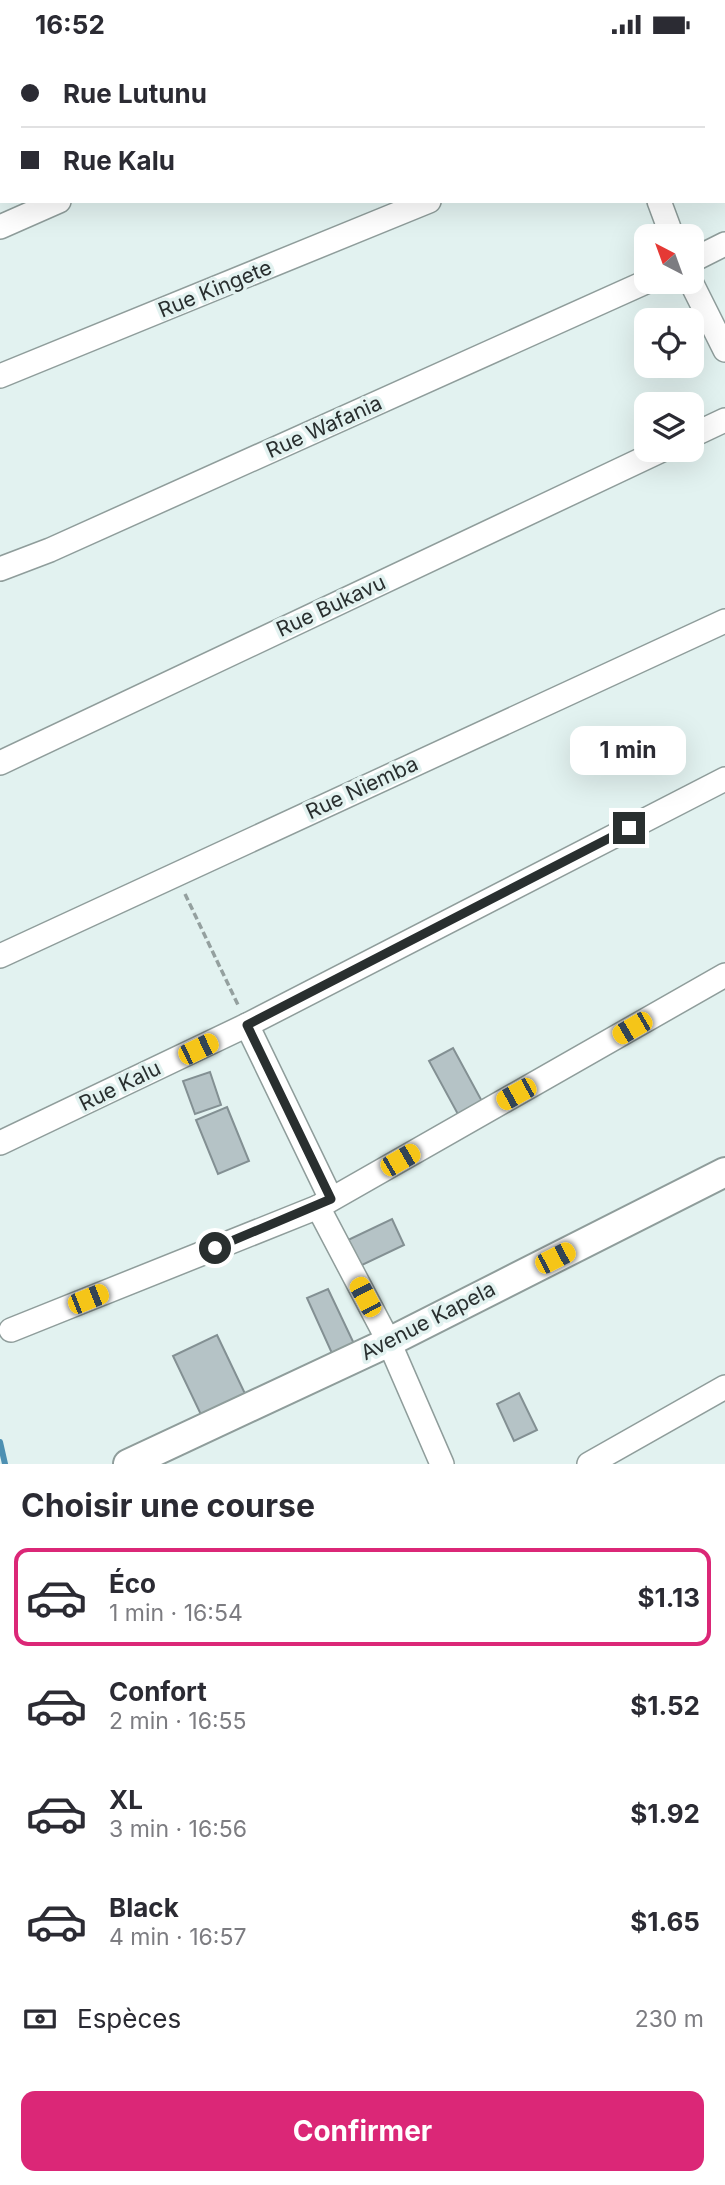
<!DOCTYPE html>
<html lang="fr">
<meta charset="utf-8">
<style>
body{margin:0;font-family:Inter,sans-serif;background:#f2f2f3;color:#2b2b33;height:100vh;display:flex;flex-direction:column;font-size:26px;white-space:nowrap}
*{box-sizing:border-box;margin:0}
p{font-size:23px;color:#7c7c81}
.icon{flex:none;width:38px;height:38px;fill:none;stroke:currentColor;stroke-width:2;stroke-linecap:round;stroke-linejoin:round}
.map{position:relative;height:1415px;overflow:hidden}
.details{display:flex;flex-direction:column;background:#fff;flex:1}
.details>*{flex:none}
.banner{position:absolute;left:0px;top:0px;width:726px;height:154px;box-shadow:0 7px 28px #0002;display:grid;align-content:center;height:154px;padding:0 21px;background:#fff}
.needle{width:46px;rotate:319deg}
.controls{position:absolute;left:634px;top:175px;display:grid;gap:14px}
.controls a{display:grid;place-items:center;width:70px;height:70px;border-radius:14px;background:#fff;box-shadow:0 7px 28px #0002;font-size:35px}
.end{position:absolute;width:32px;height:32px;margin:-16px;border:9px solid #292f2f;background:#fff;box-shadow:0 0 0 4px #fff}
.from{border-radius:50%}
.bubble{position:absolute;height:49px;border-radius:14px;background:#fff;box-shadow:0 7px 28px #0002;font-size:23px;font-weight:700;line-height:49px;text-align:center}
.car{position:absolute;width:21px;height:42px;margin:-21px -10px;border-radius:9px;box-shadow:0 0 5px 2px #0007;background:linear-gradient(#f5c518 24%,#345 0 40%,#f5c518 0 76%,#345 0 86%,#f5c518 0)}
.banner b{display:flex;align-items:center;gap:24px;height:66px;font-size:26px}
.banner b+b{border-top:2px solid #e1e1e2}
.banner i{width:18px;height:18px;background:#2b2b33}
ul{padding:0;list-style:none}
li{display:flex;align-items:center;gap:21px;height:98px;margin:0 14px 10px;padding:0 7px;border:4px solid transparent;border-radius:14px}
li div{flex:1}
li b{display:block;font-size:26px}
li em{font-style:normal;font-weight:700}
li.on{border-color:#db2777}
li>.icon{width:63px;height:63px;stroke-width:1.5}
h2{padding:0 21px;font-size:32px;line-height:84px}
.pay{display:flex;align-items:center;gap:18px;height:77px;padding:0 21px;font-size:26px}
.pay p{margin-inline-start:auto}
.cta{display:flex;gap:14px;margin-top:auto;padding:14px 21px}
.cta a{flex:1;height:80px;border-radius:14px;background:#db2777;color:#fff;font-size:28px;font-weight:700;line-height:80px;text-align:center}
.status{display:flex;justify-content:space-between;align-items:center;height:49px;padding:0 35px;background:#fff;direction:ltr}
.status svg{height:19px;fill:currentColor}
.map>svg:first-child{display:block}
</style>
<div class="status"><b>16:52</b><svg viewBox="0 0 49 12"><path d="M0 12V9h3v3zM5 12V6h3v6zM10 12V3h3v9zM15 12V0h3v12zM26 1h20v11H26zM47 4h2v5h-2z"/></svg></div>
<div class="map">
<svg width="725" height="1415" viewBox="0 0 725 1415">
<rect width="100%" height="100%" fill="#e2f2f0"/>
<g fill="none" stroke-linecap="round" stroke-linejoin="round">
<polyline stroke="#4d90b2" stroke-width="6" points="0,1393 5,1415"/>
</g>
<g fill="#b5c3c6" stroke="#839093" stroke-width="2">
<polygon points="453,999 484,1056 460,1069 429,1012"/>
<polygon points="210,1023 221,1056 195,1065 183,1032"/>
<polygon points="227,1058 249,1112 218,1125 196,1071"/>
<polygon points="392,1170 404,1196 360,1217 348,1191"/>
<polygon points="328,1240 357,1301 335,1311 307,1249"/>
<polygon points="217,1286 249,1353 205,1374 173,1307"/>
<polygon points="519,1344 537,1381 514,1392 497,1355"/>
</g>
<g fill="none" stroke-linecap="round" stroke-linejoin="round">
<defs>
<g id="minor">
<polyline points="600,0 601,2"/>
<polyline points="406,2 410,0"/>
<polyline points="724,26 725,26"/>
<polyline points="659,152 672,187"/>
<polyline points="0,178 59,152"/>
<polyline points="691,212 725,195"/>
<polyline points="691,233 725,301"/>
<polyline points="0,327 429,152"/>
<polyline points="691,387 725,371"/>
<polyline points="0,520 50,501 646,233"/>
<polyline points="0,714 662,401"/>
<polyline points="0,907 725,572"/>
<polyline points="247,976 331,1150"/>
<polyline points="0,1094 247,976 725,730"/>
<polyline points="318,1158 389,1293 442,1415"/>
<polyline points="11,1281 318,1158 725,926"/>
<polyline points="589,1415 725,1338"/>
</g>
<polyline id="tertiary" points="128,1415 389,1293 725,1123"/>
</defs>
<use href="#minor" stroke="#8f9d9b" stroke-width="26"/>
<use href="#tertiary" stroke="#8f9d9b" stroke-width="32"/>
<polyline stroke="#94a09f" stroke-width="3.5" stroke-dasharray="7 3.5" stroke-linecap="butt" points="185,845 239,958"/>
<use href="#minor" stroke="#fff" stroke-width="23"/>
<use href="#tertiary" stroke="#fff" stroke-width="28"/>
</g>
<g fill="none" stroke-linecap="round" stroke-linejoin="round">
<polyline stroke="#292f2f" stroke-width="9" points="215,1199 331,1150 247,976 629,779"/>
</g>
<g text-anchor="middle" stroke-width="7" stroke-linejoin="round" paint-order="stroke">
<g font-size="21" fill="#292f2f" stroke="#e2f2f0">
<text transform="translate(215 240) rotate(-22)" y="7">Rue Kingete</text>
<text transform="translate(324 378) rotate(-24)" y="7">Rue Wafania</text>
<text transform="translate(331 557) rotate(-25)" y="7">Rue Bukavu</text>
<text transform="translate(362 739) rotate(-25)" y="7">Rue Niemba</text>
<text transform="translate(120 1037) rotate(-26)" y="7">Rue Kalu</text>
<text transform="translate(428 1272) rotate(-27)" y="7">Avenue Kapela</text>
</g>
</g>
</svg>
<div class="controls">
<a><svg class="needle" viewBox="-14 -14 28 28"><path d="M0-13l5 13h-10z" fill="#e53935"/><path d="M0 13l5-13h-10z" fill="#7c7c81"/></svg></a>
<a><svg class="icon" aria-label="locate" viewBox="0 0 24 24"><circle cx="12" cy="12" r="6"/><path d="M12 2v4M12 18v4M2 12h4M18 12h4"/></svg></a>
<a><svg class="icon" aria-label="layers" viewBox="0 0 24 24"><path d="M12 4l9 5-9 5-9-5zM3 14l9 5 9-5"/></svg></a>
</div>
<i class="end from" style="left:215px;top:1199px"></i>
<i class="end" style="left:629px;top:779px"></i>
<div class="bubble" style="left:570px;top:677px;width:116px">1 min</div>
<i class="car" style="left:632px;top:979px;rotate:240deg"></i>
<i class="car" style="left:198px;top:1000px;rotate:64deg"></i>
<i class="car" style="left:516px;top:1045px;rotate:241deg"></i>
<i class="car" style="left:400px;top:1111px;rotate:60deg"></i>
<i class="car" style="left:555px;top:1209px;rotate:63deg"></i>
<i class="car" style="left:365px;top:1248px;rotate:332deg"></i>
<i class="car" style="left:88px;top:1250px;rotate:68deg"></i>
<div class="banner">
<b><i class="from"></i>Rue Lutunu</b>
<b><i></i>Rue Kalu</b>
</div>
</div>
<section class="details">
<h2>Choisir une course</h2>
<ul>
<li class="on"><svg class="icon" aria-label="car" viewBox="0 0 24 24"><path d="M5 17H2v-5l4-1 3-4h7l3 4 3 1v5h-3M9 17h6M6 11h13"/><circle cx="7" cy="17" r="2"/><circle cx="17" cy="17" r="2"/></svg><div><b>Éco</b><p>1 min · 16:54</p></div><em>$1.13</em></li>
<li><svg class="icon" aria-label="car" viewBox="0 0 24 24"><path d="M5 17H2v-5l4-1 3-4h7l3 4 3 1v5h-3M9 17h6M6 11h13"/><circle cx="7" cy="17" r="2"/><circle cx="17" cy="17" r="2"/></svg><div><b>Confort</b><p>2 min · 16:55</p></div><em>$1.52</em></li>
<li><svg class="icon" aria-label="car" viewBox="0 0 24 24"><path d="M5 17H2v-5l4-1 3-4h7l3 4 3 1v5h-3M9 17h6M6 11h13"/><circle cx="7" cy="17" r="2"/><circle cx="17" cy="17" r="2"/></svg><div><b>XL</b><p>3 min · 16:56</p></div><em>$1.92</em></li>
<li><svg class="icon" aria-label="car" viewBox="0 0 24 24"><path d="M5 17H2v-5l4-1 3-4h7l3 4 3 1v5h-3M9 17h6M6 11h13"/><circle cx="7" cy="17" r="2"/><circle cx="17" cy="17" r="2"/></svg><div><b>Black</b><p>4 min · 16:57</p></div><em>$1.65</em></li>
</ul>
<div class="pay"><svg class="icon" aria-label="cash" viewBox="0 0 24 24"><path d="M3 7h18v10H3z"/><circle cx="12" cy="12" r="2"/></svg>Espèces<p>230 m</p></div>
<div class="cta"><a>Confirmer</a></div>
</section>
